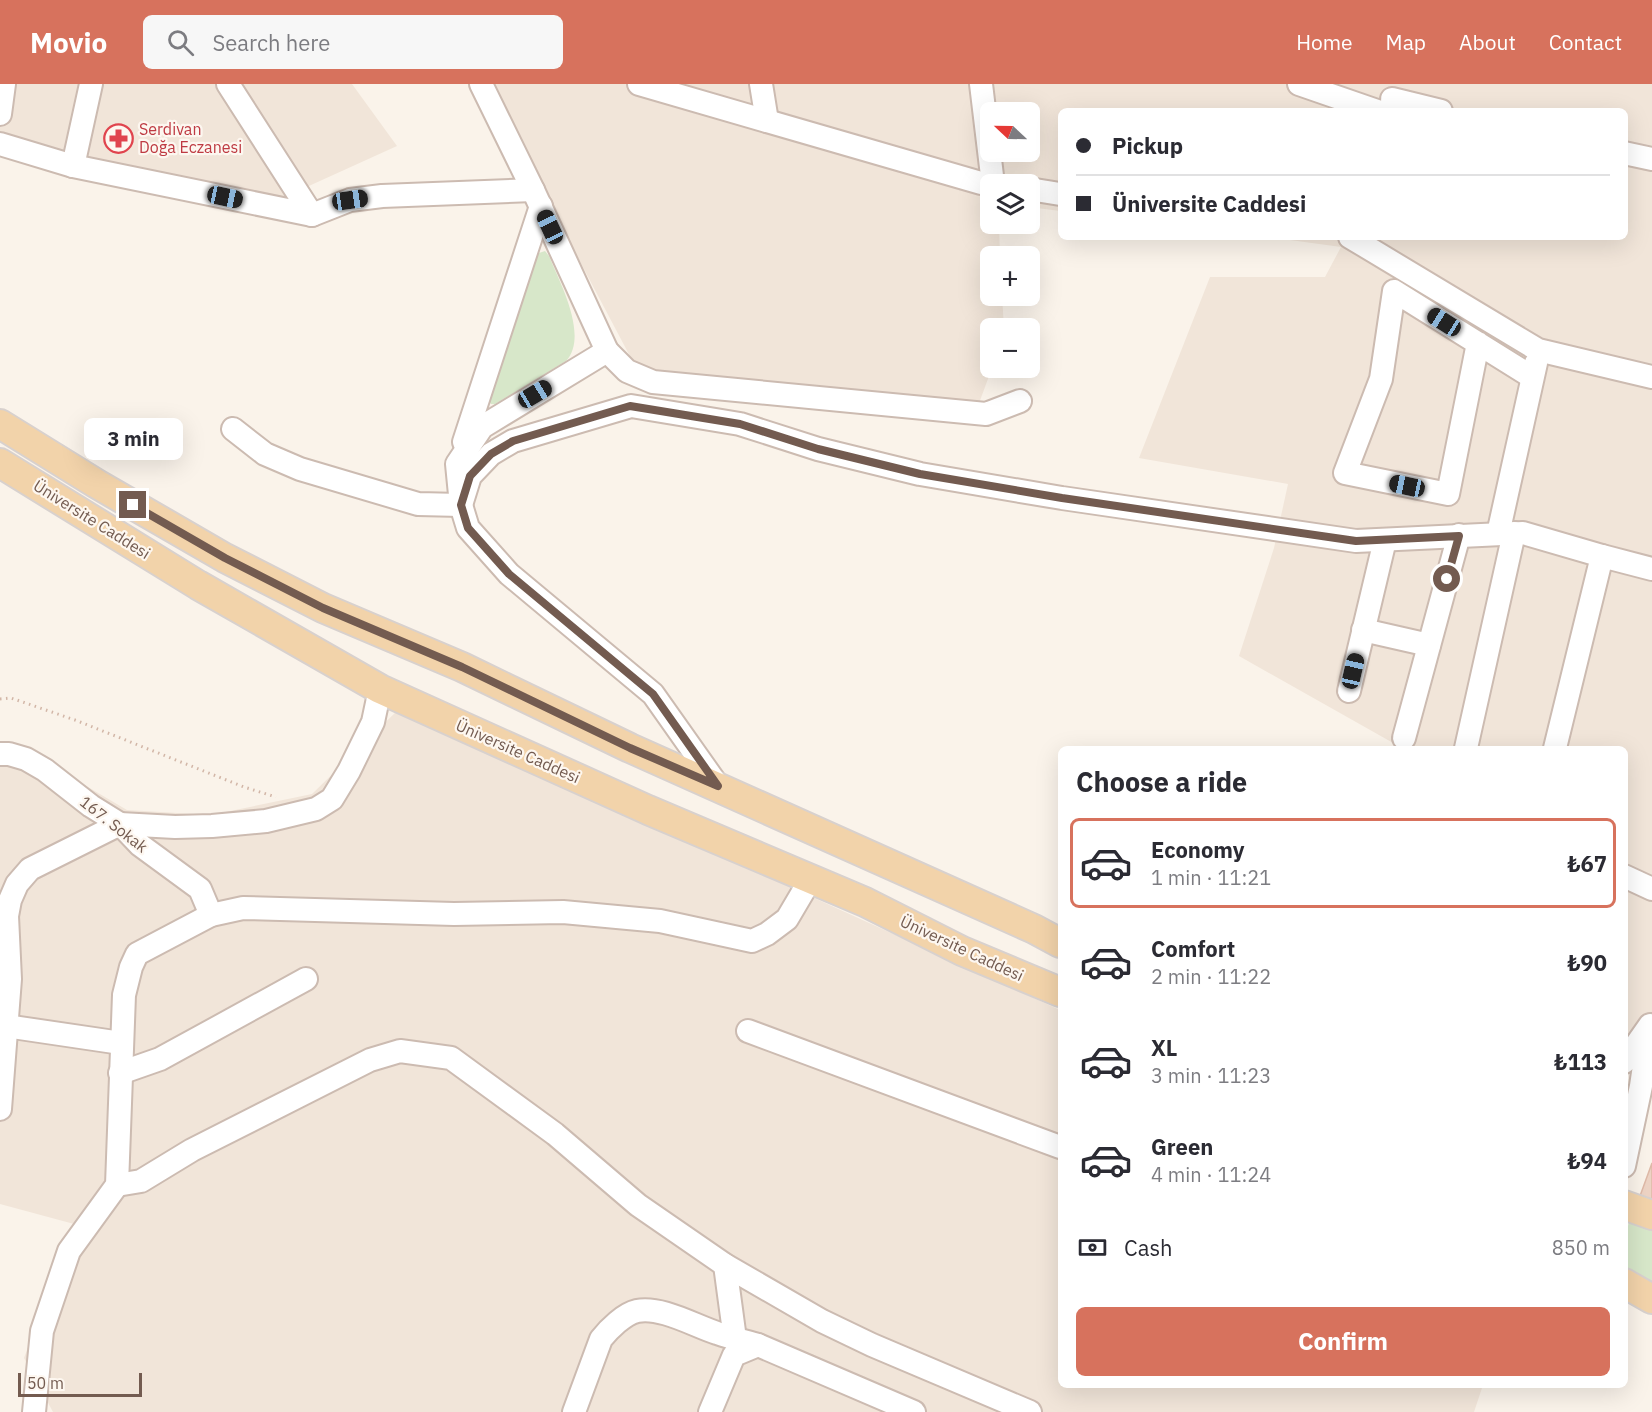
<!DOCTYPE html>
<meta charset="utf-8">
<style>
body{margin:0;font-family:"IBM Plex Sans",sans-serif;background:#f7f7f7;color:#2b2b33;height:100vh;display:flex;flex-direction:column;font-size:22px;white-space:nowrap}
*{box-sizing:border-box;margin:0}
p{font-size:20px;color:#7c7c81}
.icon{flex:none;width:33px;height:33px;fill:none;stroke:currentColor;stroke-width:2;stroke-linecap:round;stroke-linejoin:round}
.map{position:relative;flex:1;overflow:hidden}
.side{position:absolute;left:1058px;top:662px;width:570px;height:642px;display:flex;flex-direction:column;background:#fff;border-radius:9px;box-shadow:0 6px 24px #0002}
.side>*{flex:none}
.top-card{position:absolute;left:1058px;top:24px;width:570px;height:132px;border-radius:9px;box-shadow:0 6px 24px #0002;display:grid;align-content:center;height:132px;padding:0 18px;background:#fff}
.needle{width:39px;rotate:292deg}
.buttons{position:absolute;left:980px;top:18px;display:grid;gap:12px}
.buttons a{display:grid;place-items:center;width:60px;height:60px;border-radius:9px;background:#fff;box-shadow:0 6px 24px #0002;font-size:30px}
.scale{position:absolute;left:18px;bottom:15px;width:124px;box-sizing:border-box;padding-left:6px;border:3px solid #735b50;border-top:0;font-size:16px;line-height:21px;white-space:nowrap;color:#735b50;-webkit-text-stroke:4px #fdf7f0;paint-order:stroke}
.end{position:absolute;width:27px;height:27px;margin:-14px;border:8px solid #735b50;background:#fff;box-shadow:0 0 0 3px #fff}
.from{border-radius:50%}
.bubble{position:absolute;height:42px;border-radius:9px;background:#fff;box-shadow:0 6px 24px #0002;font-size:20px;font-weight:700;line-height:42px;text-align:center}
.car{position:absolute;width:18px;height:36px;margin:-18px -9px;border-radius:8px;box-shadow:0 0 4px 2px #0007;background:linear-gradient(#222 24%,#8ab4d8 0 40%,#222 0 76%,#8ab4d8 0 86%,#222 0)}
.top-card b{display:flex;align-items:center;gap:21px;height:57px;font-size:22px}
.top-card b+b{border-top:2px solid #e1e1e2}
.top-card i{width:15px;height:15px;background:#2b2b33}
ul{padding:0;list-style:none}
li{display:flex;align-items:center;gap:18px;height:90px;margin:0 12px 9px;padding:0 6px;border:3px solid transparent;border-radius:9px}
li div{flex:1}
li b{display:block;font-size:22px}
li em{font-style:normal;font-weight:700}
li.selected{border-color:#d7725d}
li>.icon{width:54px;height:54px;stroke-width:1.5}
h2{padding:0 18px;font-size:27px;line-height:72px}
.pay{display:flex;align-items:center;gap:15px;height:66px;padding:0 18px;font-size:22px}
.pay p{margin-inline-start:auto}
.button{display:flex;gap:12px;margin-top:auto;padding:12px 18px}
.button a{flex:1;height:69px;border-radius:9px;background:#d7725d;color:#fff;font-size:24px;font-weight:700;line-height:69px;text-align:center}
header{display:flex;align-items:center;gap:36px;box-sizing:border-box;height:84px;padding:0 30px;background:#d7725d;color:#fff}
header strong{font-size:28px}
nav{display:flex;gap:33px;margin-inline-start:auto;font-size:21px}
.search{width:420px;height:54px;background:#f7f7f7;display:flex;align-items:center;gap:15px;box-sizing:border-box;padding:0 21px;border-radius:9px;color:#7c7c81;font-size:22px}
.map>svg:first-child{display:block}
</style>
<header>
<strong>Movio</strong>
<div class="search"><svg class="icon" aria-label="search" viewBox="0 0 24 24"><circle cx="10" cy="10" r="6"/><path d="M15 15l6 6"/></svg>Search here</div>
<nav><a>Home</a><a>Map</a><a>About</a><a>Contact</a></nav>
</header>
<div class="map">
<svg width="1652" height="1328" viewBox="0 0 1652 1328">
<rect width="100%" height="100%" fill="#faf3ea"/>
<g fill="#f1e5d9" fill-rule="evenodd">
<polygon points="0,0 352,0 397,62 278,116 0,65"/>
<path d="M 494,0 L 1652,0 L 1652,952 L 1625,980 L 1624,664 L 1402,664 L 1239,572 L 1274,464 L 1288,400 L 1139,374 L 1210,193 L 1325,193 L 1341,163 L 1269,153 L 1624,153 L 1624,27 L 1060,27 L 1060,127 L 1029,123 L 1029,100 L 990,100 L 990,140 L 999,140 L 1000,172 L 990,172 L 990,212 L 1002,212 L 1004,244 L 990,244 L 990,284 L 992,284 L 978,322 L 642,295 L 539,100 ZM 990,28 L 1029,28 L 1029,68 L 990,68 Z"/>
<polygon points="399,625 1060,926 1060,1300 1483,1301 1474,1328 53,1328 24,1274 74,1140 0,1120 0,665 20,663 127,726 211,731 312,710"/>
</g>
<g fill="#d7e7c9">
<path d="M 545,167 L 549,172 C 560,199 589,252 566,277 L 495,320 L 491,320 L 488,316 L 534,175 L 539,169 Z"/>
<polygon points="1631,1128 1652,1138 1652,1208 1625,1191 1625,1156"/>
</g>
<polygon fill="#edd3c4" stroke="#deb9a7" stroke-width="1.5" points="1652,1079 1652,1116 1640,1112"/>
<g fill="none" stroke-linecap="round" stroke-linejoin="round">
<defs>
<g id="minor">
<polyline points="228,0 312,131"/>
<polyline points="481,0 533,106 607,267 482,343 457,380 461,421 468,444 509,490 653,610 718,702"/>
<polyline points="639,0 981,99 995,100"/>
<polyline points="761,0 767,37"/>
<polyline points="981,0 993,100"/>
<polyline points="1299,0 1377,27"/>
<polyline points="1392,15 1441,27"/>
<polyline points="0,30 4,0"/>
<polyline points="0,60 73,82 312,131 350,116 382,112 533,106"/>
<polyline points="1624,69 1652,75"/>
<polyline points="73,82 91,0"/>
<polyline points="1029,105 1060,110"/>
<polyline points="1350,153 1538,266 1652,293"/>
<polyline points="1478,259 1448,410 1345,389 1381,295 1394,207 1532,293"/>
<polyline points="607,267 627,287 653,298 986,330 1020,317"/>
<polyline points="233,345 265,370 300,385 418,420 461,421 470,392 491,370 513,357 631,322 740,340 818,365 920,390 1062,414 1356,457 1523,449 1602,472 1555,664"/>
<polyline points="464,358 541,122"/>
<polyline points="1498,450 1536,279"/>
<polyline points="1602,472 1652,485"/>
<polyline points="1363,546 1429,561"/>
<polyline points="1349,607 1385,456"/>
<polyline points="1404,654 1459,451"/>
<polyline points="1466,664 1514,449"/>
<polyline points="0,670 9,670 26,675 45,686 91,722 120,740 140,761 200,805 211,831"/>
<polyline points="1624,792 1652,805"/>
<polyline points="6,942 121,959"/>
<polyline points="748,947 1060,1063"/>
<polyline points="1624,978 1650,941 1641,1002 1624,1082"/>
<polyline points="120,989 160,975 306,895"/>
<polyline points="0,1025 10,895 7,832 10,816 17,800 30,785 120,740 175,743 212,742 266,737 316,725 332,715 349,687 373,638 380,605"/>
<polyline points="117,1101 141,1097 192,1066 370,976 400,967 451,974 555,1050 638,1121 725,1181 822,1237 872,1261 1030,1328"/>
<polyline points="725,1181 735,1255"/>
<polyline points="34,1328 42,1247 69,1167 117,1101 124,911 131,883 137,870 211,831 243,824 454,830 563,828 660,837 752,857 767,850 787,835 810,796"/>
<path d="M 574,1328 L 601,1255 C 609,1245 624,1230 637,1227 C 661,1222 695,1242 717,1249 C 731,1254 744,1257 758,1261"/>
<polyline points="710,1328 734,1271 758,1261 914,1328"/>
</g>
<g id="major">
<polyline points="0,340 97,400 225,474 323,524 462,583 630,664 1034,845 1060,859"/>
<polyline points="0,379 198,501 380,605 648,726 865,818 962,867 1060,908"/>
<polyline points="1624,1121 1652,1131"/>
<polyline points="1624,1199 1652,1215"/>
</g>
</defs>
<use href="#minor" stroke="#ccbbb1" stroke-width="26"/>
<use href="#major" stroke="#d8d1ce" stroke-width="32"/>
<polyline stroke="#d2b6a7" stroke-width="3" stroke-dasharray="1.5 4.5" stroke-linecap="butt" points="0,615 11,614 75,636 244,703 276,713"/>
<use href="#minor" stroke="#fff" stroke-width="22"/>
<use href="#major" stroke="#f2d3aa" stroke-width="28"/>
</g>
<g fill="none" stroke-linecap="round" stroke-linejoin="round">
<polyline stroke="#735b50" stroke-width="8" points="133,421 225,474 323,524 462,583 630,664 718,702 653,610 509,490 468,444 461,421 470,392 491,370 513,357 630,322 740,340 818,365 920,390 1062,414 1356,457 1459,452 1447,495"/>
</g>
<defs>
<symbol id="pharmacy-ring" viewBox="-11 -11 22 22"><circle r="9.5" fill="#fdf7f0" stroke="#e0444e" stroke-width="1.5"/><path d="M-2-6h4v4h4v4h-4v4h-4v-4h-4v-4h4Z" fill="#e0444e"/></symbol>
</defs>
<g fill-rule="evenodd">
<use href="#pharmacy-ring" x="102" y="38" width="33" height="33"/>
</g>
<g text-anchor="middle" stroke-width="4.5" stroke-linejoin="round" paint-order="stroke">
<g font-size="16" fill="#be3a42" stroke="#fdf7f0" text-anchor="start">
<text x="139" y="51">Serdivan<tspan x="139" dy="18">Doğa Eczanesi</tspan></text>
</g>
<g font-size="16" fill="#735b50" stroke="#fdf7f0">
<text transform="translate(92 435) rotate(32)" y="6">Üniversite Caddesi</text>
<text transform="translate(518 667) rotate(24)" y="6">Üniversite Caddesi</text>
<text transform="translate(114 740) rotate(38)" y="6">167. Sokak</text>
<text transform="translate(962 864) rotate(25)" y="6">Üniversite Caddesi</text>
</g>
</g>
</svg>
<div class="buttons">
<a><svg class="needle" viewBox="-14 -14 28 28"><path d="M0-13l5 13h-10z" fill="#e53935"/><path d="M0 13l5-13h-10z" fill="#7c7c81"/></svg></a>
<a><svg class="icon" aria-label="layers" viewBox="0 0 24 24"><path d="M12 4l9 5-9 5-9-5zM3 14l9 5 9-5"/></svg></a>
<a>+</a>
<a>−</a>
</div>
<div class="scale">50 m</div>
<i class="end from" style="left:1447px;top:495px"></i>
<i class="end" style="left:133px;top:421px"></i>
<div class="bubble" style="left:84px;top:334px;width:99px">3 min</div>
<i class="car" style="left:225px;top:113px;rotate:102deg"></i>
<i class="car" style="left:350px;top:116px;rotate:82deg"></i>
<i class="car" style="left:550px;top:143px;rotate:335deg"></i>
<i class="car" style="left:1444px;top:238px;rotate:302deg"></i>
<i class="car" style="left:535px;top:310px;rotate:59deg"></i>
<i class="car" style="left:1407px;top:402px;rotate:282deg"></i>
<i class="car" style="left:1353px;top:587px;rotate:13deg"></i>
<div class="top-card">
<b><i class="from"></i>Pickup</b>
<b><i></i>Üniversite Caddesi</b>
</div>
<section class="side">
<h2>Choose a ride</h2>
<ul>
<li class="selected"><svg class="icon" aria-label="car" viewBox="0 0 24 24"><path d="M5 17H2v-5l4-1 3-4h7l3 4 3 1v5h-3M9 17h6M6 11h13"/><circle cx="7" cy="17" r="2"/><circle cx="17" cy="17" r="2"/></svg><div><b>Economy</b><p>1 min · 11:21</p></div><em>₺67</em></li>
<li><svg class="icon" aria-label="car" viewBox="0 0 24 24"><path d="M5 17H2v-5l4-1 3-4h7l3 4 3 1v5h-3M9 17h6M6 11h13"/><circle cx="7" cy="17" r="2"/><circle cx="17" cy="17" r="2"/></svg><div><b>Comfort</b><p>2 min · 11:22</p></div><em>₺90</em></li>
<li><svg class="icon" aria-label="car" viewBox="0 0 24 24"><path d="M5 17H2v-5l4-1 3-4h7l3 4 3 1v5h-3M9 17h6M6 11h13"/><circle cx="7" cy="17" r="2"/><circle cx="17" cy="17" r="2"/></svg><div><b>XL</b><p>3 min · 11:23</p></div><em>₺113</em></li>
<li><svg class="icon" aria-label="car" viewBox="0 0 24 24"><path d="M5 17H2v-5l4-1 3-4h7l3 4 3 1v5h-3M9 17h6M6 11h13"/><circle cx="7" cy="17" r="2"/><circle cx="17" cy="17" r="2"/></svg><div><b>Green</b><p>4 min · 11:24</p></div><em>₺94</em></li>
</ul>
<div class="pay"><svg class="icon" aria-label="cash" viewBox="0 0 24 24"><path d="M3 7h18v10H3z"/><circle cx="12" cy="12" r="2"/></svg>Cash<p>850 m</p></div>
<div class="button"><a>Confirm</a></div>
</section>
</div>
